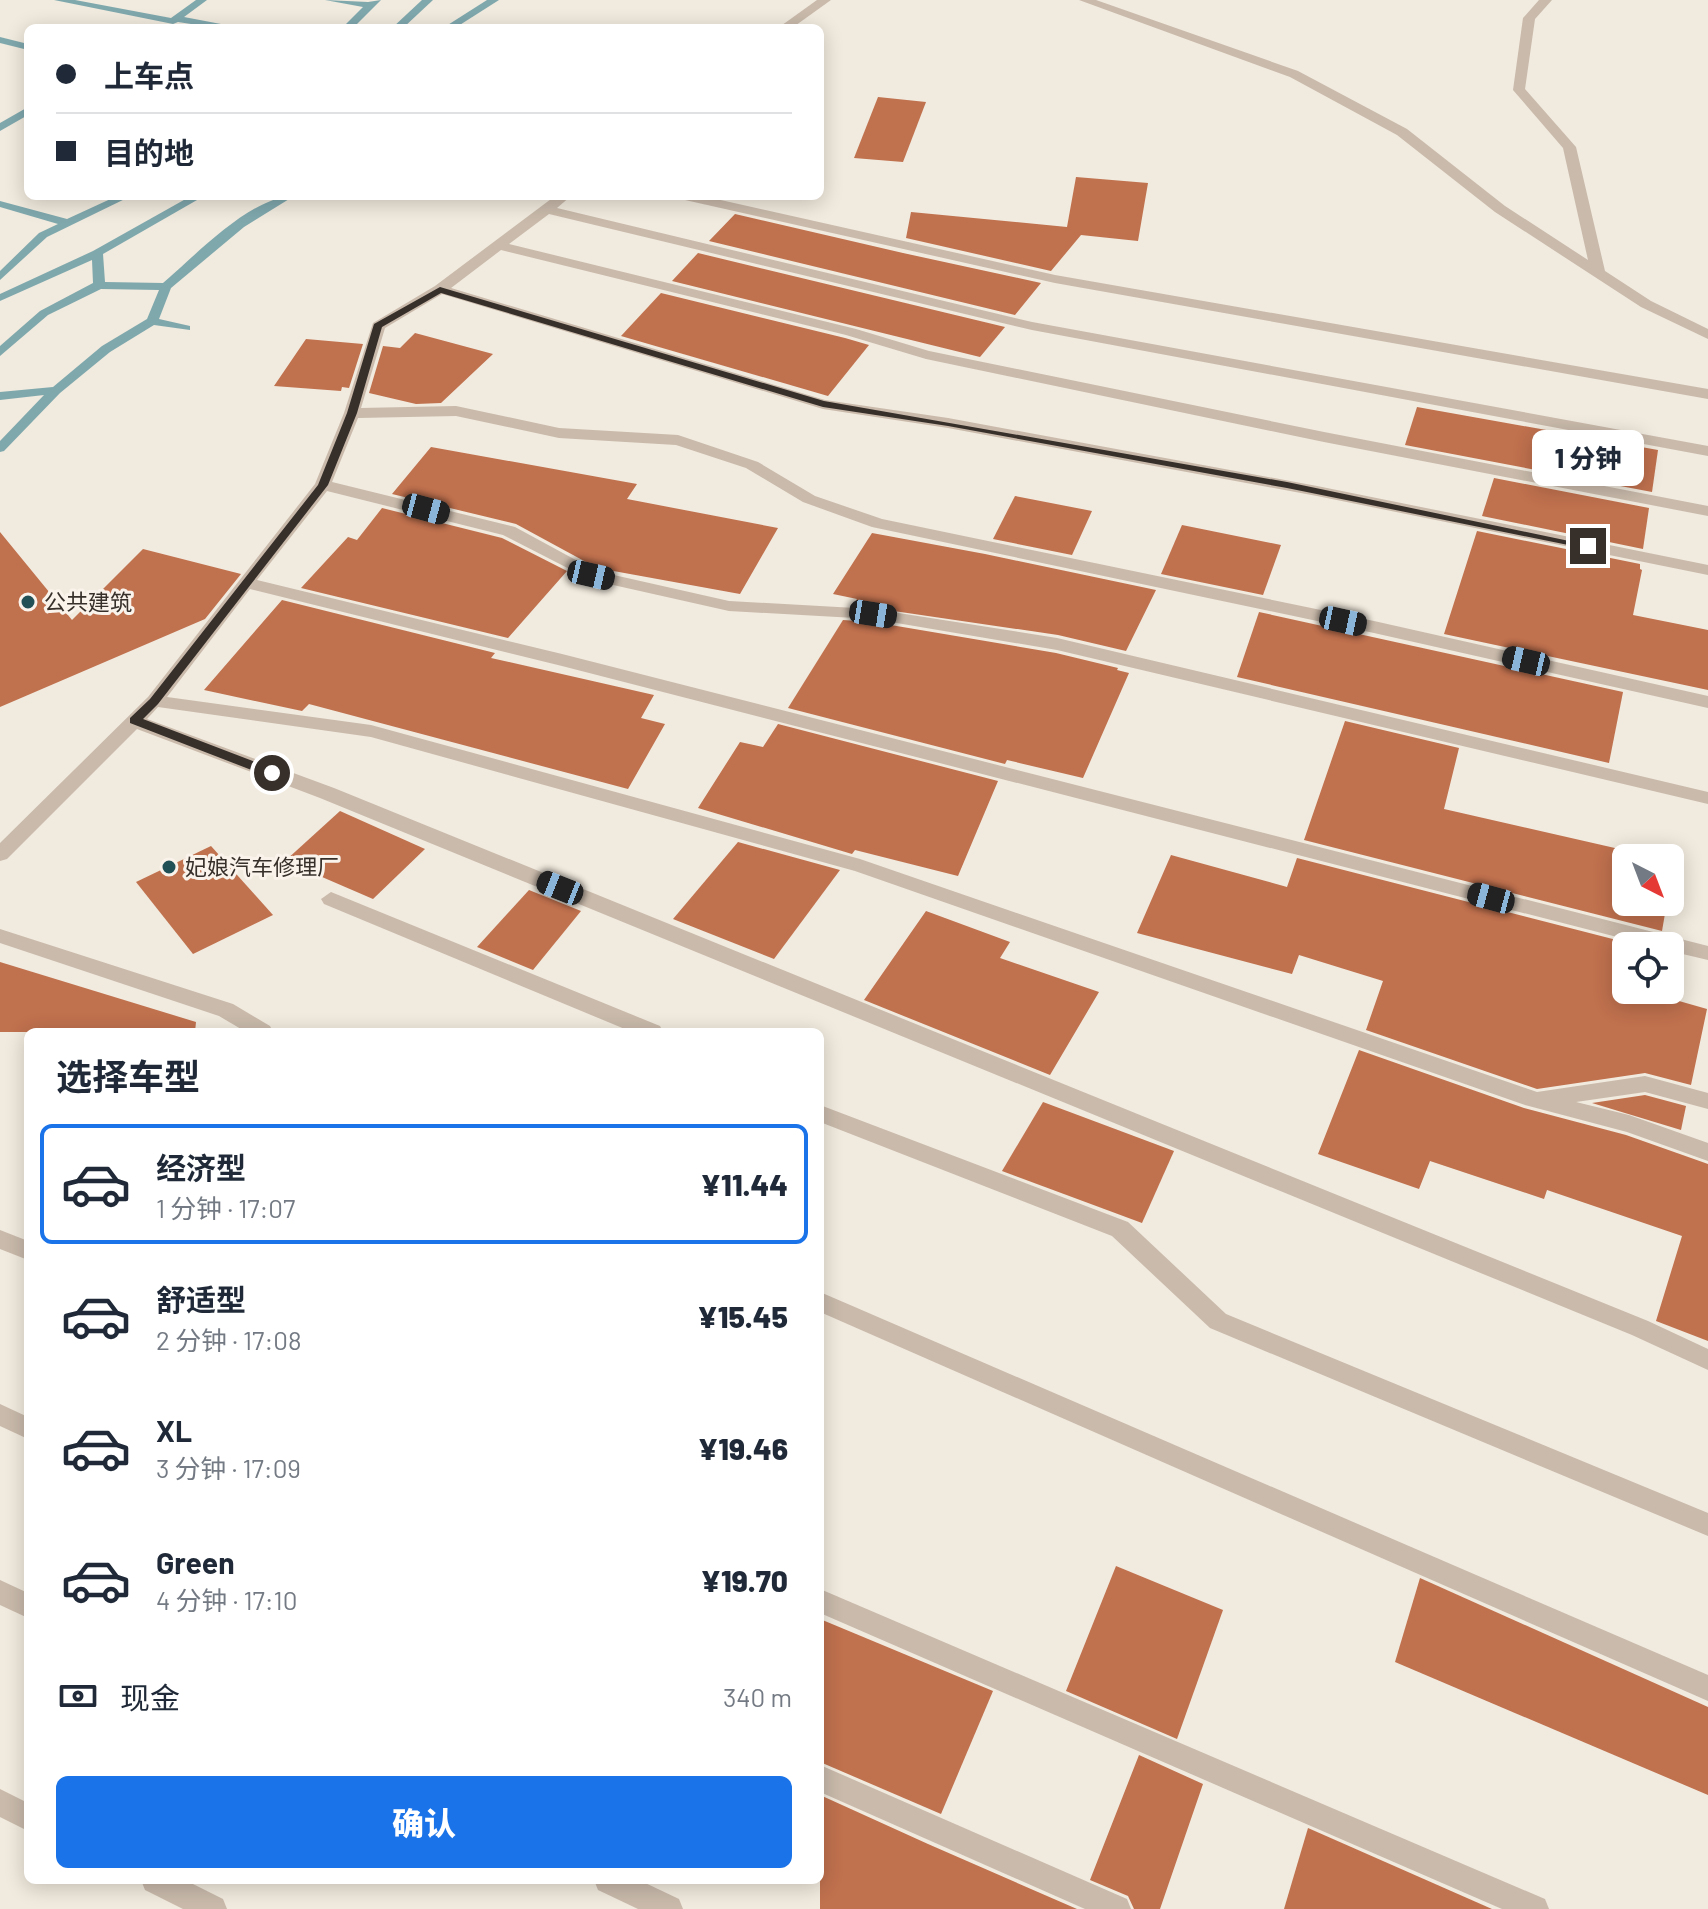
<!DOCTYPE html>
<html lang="zh">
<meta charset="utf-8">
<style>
body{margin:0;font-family:Barlow,"Noto Sans SC",sans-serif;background:#f6f6f7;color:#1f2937;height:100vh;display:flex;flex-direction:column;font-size:30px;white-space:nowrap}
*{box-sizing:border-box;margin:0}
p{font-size:26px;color:#747a83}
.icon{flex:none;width:44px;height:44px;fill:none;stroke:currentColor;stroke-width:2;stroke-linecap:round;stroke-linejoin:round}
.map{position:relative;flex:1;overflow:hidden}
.details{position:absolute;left:24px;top:1028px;width:800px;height:856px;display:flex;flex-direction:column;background:#fff;border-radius:12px;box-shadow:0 4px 20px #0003}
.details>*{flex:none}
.banner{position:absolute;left:24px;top:24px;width:800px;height:176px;border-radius:12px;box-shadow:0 4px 20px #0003;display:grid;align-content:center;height:176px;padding:0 32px;background:#fff}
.needle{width:52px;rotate:138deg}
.tools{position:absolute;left:1612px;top:844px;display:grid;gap:16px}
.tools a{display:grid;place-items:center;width:72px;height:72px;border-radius:12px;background:#fff;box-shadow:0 4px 20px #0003;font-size:40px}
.end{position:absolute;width:36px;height:36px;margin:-18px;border:10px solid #372f2a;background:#fff;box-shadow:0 0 0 4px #fff}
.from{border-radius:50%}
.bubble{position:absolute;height:56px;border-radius:12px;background:#fff;box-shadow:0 4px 20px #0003;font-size:26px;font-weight:800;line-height:56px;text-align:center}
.car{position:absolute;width:24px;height:48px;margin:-24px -12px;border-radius:10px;box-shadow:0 0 6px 2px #0007;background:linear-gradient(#222 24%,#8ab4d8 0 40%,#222 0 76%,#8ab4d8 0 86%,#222 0)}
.banner b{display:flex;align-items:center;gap:28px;height:76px;font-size:30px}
.banner b+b{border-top:2px solid #e0e1e3}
.banner i{width:20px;height:20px;background:#1f2937}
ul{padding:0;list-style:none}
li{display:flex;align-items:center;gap:24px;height:120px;margin:0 16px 12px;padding:0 16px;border:4px solid transparent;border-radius:12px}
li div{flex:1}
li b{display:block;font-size:30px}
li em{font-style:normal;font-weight:800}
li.active{border-color:#1a73e8}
li>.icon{width:72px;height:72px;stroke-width:1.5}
h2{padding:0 32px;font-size:36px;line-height:96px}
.pay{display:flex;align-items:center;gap:20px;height:88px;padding:0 32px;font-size:30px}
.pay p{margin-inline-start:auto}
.primary-button{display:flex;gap:16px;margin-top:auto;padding:16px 32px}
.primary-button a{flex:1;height:92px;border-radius:12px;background:#1a73e8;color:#fff;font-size:32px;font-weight:800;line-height:92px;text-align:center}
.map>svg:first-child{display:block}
</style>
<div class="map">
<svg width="1708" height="1909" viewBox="0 0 1708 1909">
<rect width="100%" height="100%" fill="#f1eade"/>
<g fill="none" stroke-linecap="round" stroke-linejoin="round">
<g fill="#7fa8ad" fill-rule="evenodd">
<polygon points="54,0 75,0 171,18 196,0 207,0 184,17 242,28 217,28 178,22 173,24"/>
<polygon points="325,0 368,2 381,0 353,28 342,28 363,7"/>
<polygon points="422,0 433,0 403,28 392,28"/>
<polygon points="487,0 499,0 455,28 443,28"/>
<polygon points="0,37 28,44 28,50 0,43"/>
<polygon points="28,107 28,115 0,131 0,123"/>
<polygon points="117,196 131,196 47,237 0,280 0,271 39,233 58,224 0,207 0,201 67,219"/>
<path d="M 191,196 L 204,196 L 103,254 L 105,282 L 163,283 C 195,256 251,196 294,196 L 244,227 L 171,288 L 159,319 L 190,326 L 190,330 L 154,325 L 110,352 L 60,393 L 4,451 L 0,452 L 0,441 L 44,395 L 0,400 L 0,392 L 53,387 L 102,346 L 147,319 L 159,290 L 101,289 L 48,315 L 0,356 L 0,346 L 40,311 L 93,283 L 92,260 L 0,301 L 0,294 L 93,251 Z"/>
</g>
</g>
<g fill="#c0714e">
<polygon points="878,97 926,102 903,162 854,158"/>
<polygon points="1076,177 1148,183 1138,241 1081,235 1051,271 906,238 911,212 1067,227"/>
<polygon points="735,214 903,253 1041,283 1015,315 709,241"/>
<polygon points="698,253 1005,327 980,357 672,281"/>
<polygon points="661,293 845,338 869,345 828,396 621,336"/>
<polygon points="415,333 493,354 441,403 416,404 369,393 383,346 400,348"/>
<polygon points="306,339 363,344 349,388 342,387 341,391 274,386"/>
<polygon points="1417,407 1658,450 1652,492 1405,445"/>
<polygon points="431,447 637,484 627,499 778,528 740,594 597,568 516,524 392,494"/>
<polygon points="1494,478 1649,508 1643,549 1482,516"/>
<polygon points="1015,496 1092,511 1072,555 993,539"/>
<polygon points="382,508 502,538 567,571 508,638 301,588 348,537 357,540"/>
<polygon points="1182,525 1281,545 1263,595 1161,574"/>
<polygon points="1477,531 1640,564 1640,569 1642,570 1633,615 1708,630 1708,690 1444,634"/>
<polygon points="0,532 72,620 143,549 241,574 205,619 0,707"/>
<polygon points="872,533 985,554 1156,590 1126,651 1058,635 853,605 857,599 833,594"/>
<polygon points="282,600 495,653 491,658 654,695 641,718 665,724 628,789 309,704 302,711 204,690"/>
<polygon points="1259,612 1623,692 1609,763 1237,677"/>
<polygon points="843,620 873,622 1056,653 1118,668 1117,670 1129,673 1083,778 1007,760 1005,764 788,708"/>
<polygon points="1345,721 1459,748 1444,809 1628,851 1614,902 1667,902 1662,931 1304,840"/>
<polygon points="778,724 998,781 958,876 855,850 852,854 698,808 740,742 763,747"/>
<polygon points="340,811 425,849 373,899 285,861"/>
<polygon points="738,842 840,870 774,959 673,919"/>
<polygon points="211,846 273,915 193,954 136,882"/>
<polygon points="1171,855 1287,887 1297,858 1640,946 1626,946 1626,990 1651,990 1651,993 1707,1009 1691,1085 1645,1073 1537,1089 1366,1030 1383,981 1299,955 1292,974 1137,933"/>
<polygon points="529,890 581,911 533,970 477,947"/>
<polygon points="926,911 1010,942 1000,958 1099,992 1050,1075 864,1000"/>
<polygon points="0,962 196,1022 195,1032 0,1032"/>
<polygon points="1359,1050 1524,1108 1626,1135 1708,1164 1708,1341 1656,1321 1682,1236 1547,1190 1544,1199 1430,1161 1419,1189 1318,1154"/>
<polygon points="1645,1095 1686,1106 1681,1130 1592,1103"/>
<polygon points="1043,1102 1174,1151 1142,1223 1002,1171"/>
<polygon points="1116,1566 1223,1610 1177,1739 1066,1691"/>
<polygon points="1420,1578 1708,1707 1708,1795 1395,1662"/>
<polygon points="820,1619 993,1691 941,1814 820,1762"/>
<polygon points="1139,1755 1203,1784 1160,1909 1134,1909 1128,1896 1090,1880"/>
<polygon points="820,1795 928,1844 1077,1909 820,1909"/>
<polygon points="1308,1828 1492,1909 1284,1909"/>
</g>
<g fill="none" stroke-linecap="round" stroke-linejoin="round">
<g fill="#c9baab" fill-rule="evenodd">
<polygon points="817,0 831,0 792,28 778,28"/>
<polygon points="1079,0 1096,0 1298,71 1407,129 1505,206 1588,260 1563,148 1513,90 1523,18 1539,0 1552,0 1535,19 1525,89 1576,147 1605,271 1651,301 1708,329 1708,339 1641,307 1495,212 1397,135 1290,77"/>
<polygon points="555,196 571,196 557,208 1032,322 1708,446 1708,456 1032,330 549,214 509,244 856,329 929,351 1324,432 1708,506 1708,516 1324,442 926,359 846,335 501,250 451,288 825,400 948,418 1317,486 1708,565 1708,575 1317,496 948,428 823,409 442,294 385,328 361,408 456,406 559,428 678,435 758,462 815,496 882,519 1374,621 1708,696 1708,708 1374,633 872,527 803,502 746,468 676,445 559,438 456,416 358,418 332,482 515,527 596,571 729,601 873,609 1057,638 1708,792 1708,804 1057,650 873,619 729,611 591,580 503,535 327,491 257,580 562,654 1708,946 1708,960 1670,951 1670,946 1652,946 562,666 250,589 167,697 371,725 860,859 1537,1092 1645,1076 1708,1093 1708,1109 1645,1092 1576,1102 1629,1115 1708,1143 1708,1161 1627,1132 1525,1105 855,871 371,737 158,707 147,719 334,788 1648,1321 1708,1349 1708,1370 1632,1335 320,798 137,729 7,859 0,861 0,843 148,697 315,484 344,413 373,323 435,286"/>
<polygon points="678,196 703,196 1055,275 1708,389 1708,399 1055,283 685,200"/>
<polygon points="331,892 660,1026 663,1032 632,1032 324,904 321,899"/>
<polygon points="0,929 233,1004 270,1026 273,1032 246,1032 219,1016 0,943"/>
<polygon points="820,1105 1128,1222 1226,1314 1708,1513 1708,1536 1210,1328 1112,1236 820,1122"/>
<polygon points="0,1230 28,1241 28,1260 0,1249"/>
<polygon points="820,1292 1708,1675 1708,1701 820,1312"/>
<polygon points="0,1404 28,1417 28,1439 0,1426"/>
<polygon points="0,1580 28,1593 28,1618 0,1605"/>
<polygon points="820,1589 1545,1899 1549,1909 1502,1909 820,1613"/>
<polygon points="820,1765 1127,1899 1131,1909 1085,1909 820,1792"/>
<polygon points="0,1789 28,1803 28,1831 0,1817"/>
<polygon points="141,1880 185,1880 223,1899 227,1909 183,1909 145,1890"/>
<polygon points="594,1880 639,1880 679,1899 683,1909 638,1909 598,1890"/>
</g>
</g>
<polygon fill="#372f2a" points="440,287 824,401 1287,482 1593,546 1588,549 1287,488 948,426 823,407 441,293 382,327 357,413 328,485 158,704 143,719 276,770 276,776 267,776 130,723 130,718 150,699 318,485 347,413 374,324"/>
<g fill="#215057" stroke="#f9f3eb" stroke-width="3">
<circle cx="28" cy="602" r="8"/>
<circle cx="169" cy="867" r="8"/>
</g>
<g text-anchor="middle" stroke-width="6" stroke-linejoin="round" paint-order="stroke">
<g font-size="22" fill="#372f2a" stroke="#f9f3eb" text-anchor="start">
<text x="44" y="610">公共建筑</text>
<text x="185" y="875">妃娘汽车修理厂</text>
</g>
</g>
</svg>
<div class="tools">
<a><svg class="needle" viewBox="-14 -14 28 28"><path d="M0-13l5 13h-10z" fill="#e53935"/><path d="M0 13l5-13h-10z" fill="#747a83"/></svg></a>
<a><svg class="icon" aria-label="locate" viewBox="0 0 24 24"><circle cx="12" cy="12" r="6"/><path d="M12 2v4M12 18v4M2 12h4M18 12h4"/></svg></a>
</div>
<i class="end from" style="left:272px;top:773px"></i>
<i class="end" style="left:1588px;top:546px"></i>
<div class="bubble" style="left:1532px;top:430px;width:112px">1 分钟</div>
<i class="car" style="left:426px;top:509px;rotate:105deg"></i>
<i class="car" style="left:591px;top:575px;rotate:103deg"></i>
<i class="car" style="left:873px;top:614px;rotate:99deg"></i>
<i class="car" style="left:1343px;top:621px;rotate:102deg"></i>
<i class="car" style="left:1526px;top:661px;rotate:283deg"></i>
<i class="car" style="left:560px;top:888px;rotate:292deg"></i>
<i class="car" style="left:1491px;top:898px;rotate:285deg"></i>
<div class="banner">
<b><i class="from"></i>上车点</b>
<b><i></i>目的地</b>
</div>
<section class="details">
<h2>选择车型</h2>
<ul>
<li class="active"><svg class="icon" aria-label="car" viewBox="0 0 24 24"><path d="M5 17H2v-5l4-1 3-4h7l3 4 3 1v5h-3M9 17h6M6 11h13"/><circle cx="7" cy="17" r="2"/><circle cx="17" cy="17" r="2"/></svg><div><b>经济型</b><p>1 分钟 · 17:07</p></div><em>¥11.44</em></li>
<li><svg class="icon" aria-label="car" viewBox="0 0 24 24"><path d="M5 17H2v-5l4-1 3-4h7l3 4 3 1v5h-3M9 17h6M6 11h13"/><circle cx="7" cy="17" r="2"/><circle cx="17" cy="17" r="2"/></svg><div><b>舒适型</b><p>2 分钟 · 17:08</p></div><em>¥15.45</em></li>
<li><svg class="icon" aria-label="car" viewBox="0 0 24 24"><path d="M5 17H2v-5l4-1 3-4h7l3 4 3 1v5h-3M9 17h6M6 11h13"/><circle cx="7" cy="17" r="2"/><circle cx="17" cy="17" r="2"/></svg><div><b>XL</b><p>3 分钟 · 17:09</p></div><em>¥19.46</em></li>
<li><svg class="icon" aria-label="car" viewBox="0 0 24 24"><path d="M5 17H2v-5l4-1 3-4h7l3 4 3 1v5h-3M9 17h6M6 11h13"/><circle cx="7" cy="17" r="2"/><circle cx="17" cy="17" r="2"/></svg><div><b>Green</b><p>4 分钟 · 17:10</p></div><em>¥19.70</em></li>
</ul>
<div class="pay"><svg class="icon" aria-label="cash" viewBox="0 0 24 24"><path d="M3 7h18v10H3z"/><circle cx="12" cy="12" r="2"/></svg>现金<p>340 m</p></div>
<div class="primary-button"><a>确认</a></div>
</section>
</div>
